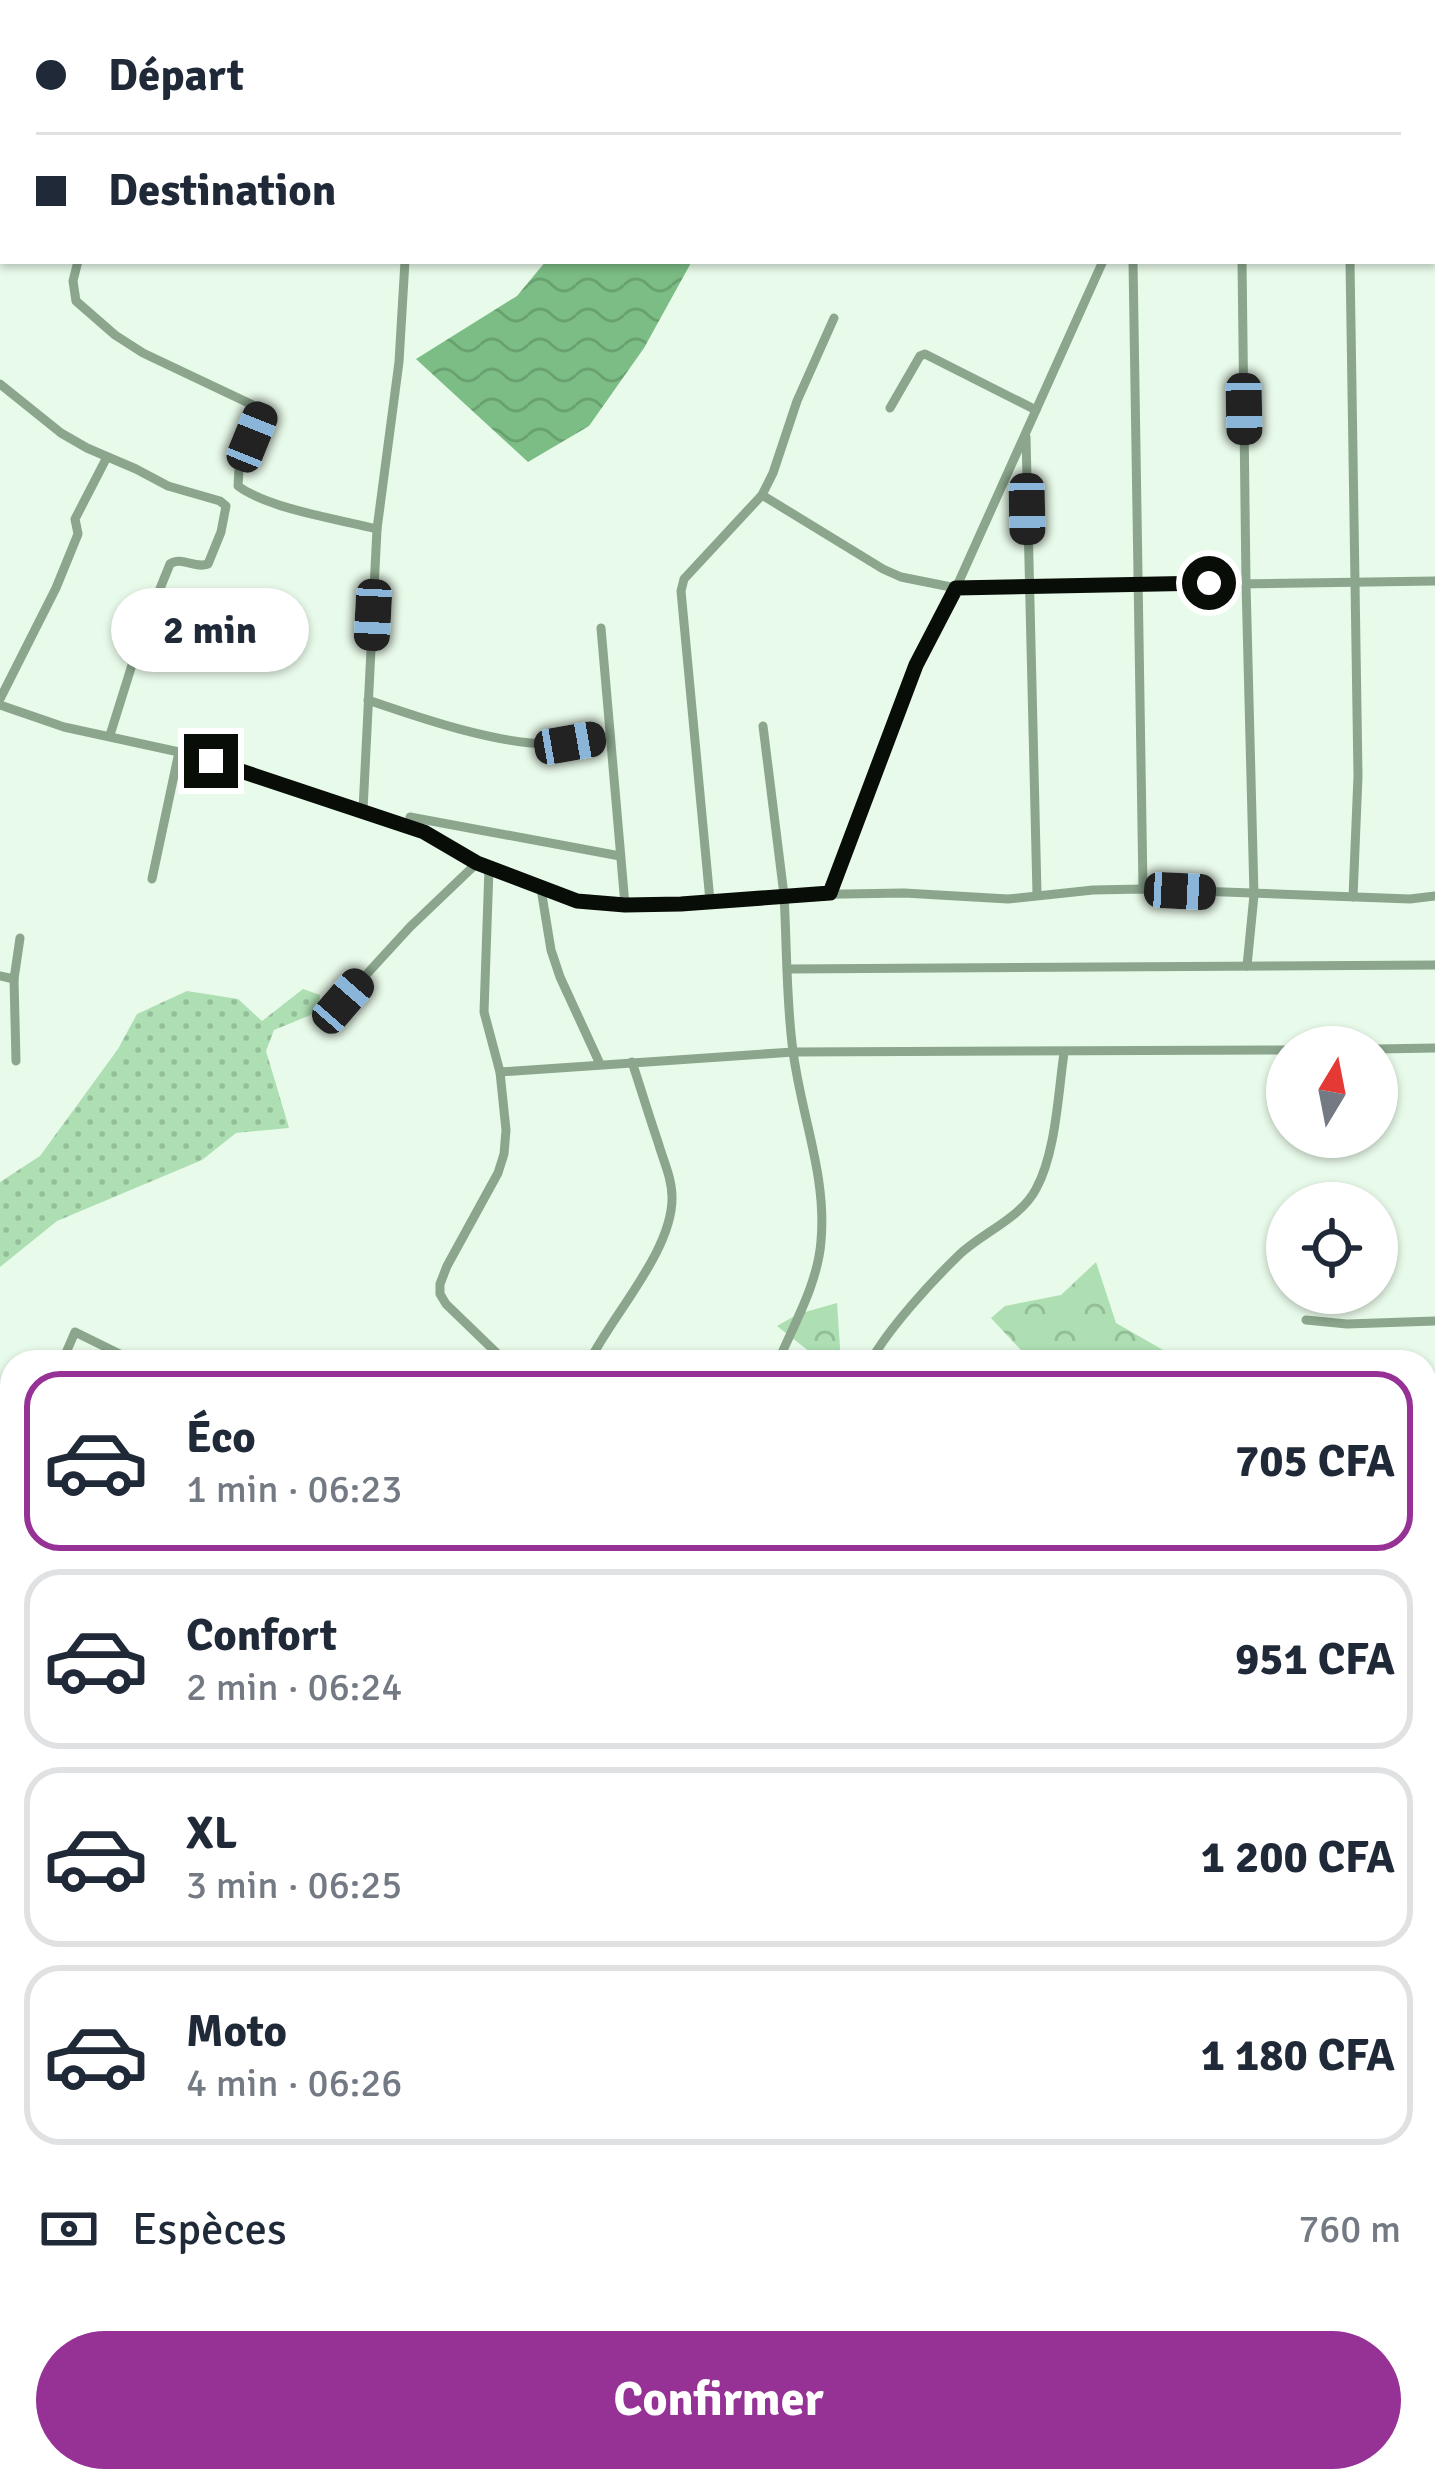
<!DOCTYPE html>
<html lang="fr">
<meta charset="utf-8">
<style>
body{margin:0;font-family:Signika,sans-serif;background:#f6f6f7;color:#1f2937;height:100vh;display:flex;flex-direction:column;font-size:45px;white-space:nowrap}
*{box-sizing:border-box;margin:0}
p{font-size:39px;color:#747a83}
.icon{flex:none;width:66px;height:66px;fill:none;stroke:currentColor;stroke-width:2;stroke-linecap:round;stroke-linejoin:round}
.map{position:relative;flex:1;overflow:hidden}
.details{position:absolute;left:0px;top:1350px;width:1437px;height:1143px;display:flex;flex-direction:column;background:#fff;border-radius:36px 36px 0 0;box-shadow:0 3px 9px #0004}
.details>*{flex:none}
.hud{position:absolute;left:0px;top:0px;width:1437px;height:264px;box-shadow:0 3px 9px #0004;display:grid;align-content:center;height:264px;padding:0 36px;background:#fff}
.needle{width:78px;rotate:10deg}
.fabs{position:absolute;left:1266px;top:1026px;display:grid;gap:24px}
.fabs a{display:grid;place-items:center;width:132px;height:132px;border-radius:50%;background:#fff;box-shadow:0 3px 9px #0004;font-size:60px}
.end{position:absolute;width:54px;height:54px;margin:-27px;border:15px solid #080d08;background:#fff;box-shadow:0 0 0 6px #fff}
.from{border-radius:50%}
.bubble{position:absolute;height:84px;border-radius:42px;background:#fff;box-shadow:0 3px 9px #0004;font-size:39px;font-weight:800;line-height:84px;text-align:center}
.car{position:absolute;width:36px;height:72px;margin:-36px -18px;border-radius:15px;box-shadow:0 0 9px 3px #0007;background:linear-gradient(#222 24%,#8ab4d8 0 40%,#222 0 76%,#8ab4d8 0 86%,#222 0)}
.hud b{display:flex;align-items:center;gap:42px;height:114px;font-size:45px}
.hud b+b{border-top:3px solid #e0e1e3}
.hud i{width:30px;height:30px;background:#1f2937}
ul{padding:21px 0 0;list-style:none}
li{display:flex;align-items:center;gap:36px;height:180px;margin:0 24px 18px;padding:0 12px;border:6px solid #e0e1e3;border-radius:36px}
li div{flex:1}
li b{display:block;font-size:45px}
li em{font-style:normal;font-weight:800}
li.active{border-color:#963196}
li>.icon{width:108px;height:108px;stroke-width:1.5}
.pay{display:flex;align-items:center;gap:30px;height:132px;padding:0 36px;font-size:45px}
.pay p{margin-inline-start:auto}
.button{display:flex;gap:24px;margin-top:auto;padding:24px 36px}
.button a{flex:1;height:138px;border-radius:72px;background:#963196;color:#fff;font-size:48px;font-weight:800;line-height:138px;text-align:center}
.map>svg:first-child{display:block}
</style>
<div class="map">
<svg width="1435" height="2492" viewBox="0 0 1435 2492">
<defs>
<pattern id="green-dots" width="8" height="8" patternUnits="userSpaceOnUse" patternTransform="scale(3)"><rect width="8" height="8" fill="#aedfb3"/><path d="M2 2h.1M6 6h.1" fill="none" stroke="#94be98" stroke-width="1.8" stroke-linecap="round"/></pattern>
<pattern id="forest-crowns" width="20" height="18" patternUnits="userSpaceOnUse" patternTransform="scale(3)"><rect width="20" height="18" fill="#aedfb3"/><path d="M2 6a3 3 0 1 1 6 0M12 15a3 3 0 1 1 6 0" fill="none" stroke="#94be98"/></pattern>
<pattern id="water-waves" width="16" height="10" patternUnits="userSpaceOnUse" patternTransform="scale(3)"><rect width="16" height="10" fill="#7bbd84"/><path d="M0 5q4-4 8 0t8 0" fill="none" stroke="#69a170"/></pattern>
</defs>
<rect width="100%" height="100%" fill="#e8fae9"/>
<g fill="url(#green-dots)">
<polygon points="303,989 320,995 318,1012 274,1030 266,1051 289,1128 236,1133 202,1160 57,1221 0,1267 0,1182 40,1156 118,1049 137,1014 187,991 238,999 262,1021"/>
<polygon points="0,1797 12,1836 12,2116 0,2137"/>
</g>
<g fill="url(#forest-crowns)">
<polygon points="1096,1262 1116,1323 1184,1362 1032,1362 991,1318 1005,1306 1061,1295"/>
<polygon points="837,1303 841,1362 814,1362 810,1352 777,1326 798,1314"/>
</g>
<polygon fill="url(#water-waves)" points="546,261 692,261 644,348 589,426 528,462 416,359 517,296"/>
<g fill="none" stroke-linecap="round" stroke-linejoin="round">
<g stroke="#7bbd84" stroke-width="18">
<polyline points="0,2118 12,2182"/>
<polyline points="149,2481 162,2492"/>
</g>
<g stroke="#8ba68d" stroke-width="9">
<polyline points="335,0 336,3"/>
<polyline points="414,3 414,0"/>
<polyline points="616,3 617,0"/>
<polyline points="1000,3 1016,0"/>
<polyline points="1365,3 1366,0"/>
<path d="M 78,261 L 73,281 L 76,301 L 115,335 L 143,353 L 259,408 L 261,414 L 239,469 L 238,486 C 269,509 338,519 377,529"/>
<polyline points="1133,261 1143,889"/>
<polyline points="1242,261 1246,583 1254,895 1247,966"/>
<polyline points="1350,261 1358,776 1353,897"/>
<path d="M 0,384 L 61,433 L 87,448 L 136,469 L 168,486 L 220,501 L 226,506 L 221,532 L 208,564 C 195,569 181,556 170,564 L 142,633 L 110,735"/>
<polyline points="890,408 920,356 925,354 1036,410"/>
<polyline points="1026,437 1037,894"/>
<polyline points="762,495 883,569 901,577 956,588 1435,581"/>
<polyline points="601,628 625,905"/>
<polyline points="0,699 56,588 78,534 75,519 107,457"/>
<path d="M 368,700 C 420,718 499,745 553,744 C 572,744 590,740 609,736"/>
<polyline points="0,705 64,727 179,752 363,810 424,832 489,868 577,901 625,905 681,904 784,895 763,726"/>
<polyline points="363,810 377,529 399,362 405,261"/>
<polyline points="410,817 620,856"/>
<polyline points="489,868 484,1012 500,1072 506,1130 504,1154 498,1173 447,1266 440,1284 440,1294 446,1304 506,1362"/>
<polyline points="152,879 179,752"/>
<polyline points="541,889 551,950 560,977 600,1064"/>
<polyline points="830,893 916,665 956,588 1103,261"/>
<polyline points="710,901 681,591 684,579 762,495 773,473 797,401 834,318"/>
<polyline points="789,969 1435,965"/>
<polyline points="0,976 14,979 16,1061"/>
<polyline points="14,979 20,938"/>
<polyline points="342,1001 410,927 477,863"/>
<polyline points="1377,1049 1435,1048"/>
<polyline points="500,1072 793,1052 1287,1050"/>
<polyline points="1306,1320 1347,1324 1435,1321"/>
<polyline points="62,1362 75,1332 136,1362"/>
<path d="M 589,1362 C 613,1314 673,1250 672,1197 C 672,1178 663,1160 658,1142 C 649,1116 641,1089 632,1062"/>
<path d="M 778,1362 C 794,1324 818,1283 821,1241 C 827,1176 801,1115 793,1051 C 786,1000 787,947 784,895 L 904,893 L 1008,899 L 1093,890 L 1143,889 L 1410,899 L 1435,896"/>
<path d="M 870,1362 C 889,1328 931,1282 959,1255 C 982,1233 1021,1218 1036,1189 C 1056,1152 1058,1094 1064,1053"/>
<polyline points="1425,1676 1435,1666"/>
<polyline points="1425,2108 1435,2102"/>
<polyline points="773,2481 787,2492"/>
<polyline points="1087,2492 1091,2481"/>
</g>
<g stroke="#57805c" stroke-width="14">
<polyline points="1238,3 1240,0"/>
<polyline points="1434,62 1435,62"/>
</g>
<g stroke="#31653a" stroke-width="15">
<polyline points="880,3 881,0"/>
<polyline points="0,168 3,167"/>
</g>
</g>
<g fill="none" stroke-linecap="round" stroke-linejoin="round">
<polyline stroke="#080d08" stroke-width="15" points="211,761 424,832 477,863 577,901 625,905 681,904 830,893 916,665 956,588 1209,583"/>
</g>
</svg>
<div class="fabs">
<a><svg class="needle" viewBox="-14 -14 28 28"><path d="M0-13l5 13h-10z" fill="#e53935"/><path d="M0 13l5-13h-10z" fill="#747a83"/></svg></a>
<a><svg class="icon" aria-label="locate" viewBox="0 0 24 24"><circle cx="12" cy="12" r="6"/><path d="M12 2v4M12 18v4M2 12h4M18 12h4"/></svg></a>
</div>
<i class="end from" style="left:1209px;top:583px"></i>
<i class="end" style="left:211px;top:761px"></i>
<div class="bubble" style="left:111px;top:588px;width:198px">2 min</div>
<i class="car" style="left:1244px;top:409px;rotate:179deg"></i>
<i class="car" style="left:252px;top:437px;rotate:22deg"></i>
<i class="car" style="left:1027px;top:509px;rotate:179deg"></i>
<i class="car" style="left:373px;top:615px;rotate:183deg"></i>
<i class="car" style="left:570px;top:743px;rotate:80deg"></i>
<i class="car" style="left:1180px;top:891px;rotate:93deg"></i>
<i class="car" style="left:343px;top:1001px;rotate:41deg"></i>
<div class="hud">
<b><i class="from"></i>Départ</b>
<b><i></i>Destination</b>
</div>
<section class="details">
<ul>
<li class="active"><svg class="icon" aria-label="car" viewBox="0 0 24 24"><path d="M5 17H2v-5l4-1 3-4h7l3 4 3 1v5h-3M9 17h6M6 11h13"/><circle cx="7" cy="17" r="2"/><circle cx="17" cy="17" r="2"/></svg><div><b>Éco</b><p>1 min · 06:23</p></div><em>705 CFA</em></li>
<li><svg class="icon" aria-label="car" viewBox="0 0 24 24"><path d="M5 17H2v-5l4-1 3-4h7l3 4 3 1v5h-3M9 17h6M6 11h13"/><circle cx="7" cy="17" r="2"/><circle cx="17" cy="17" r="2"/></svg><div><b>Confort</b><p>2 min · 06:24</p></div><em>951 CFA</em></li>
<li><svg class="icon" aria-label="car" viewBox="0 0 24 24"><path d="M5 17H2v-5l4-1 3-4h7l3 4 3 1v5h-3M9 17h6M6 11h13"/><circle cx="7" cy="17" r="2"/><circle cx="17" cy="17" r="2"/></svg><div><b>XL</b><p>3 min · 06:25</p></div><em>1 200 CFA</em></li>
<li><svg class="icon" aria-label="car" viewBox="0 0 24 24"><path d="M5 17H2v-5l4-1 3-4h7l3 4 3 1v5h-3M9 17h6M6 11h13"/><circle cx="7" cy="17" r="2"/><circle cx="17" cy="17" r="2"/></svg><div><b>Moto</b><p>4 min · 06:26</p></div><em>1 180 CFA</em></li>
</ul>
<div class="pay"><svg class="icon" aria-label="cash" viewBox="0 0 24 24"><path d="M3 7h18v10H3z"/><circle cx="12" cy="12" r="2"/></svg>Espèces<p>760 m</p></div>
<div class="button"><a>Confirmer</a></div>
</section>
</div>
